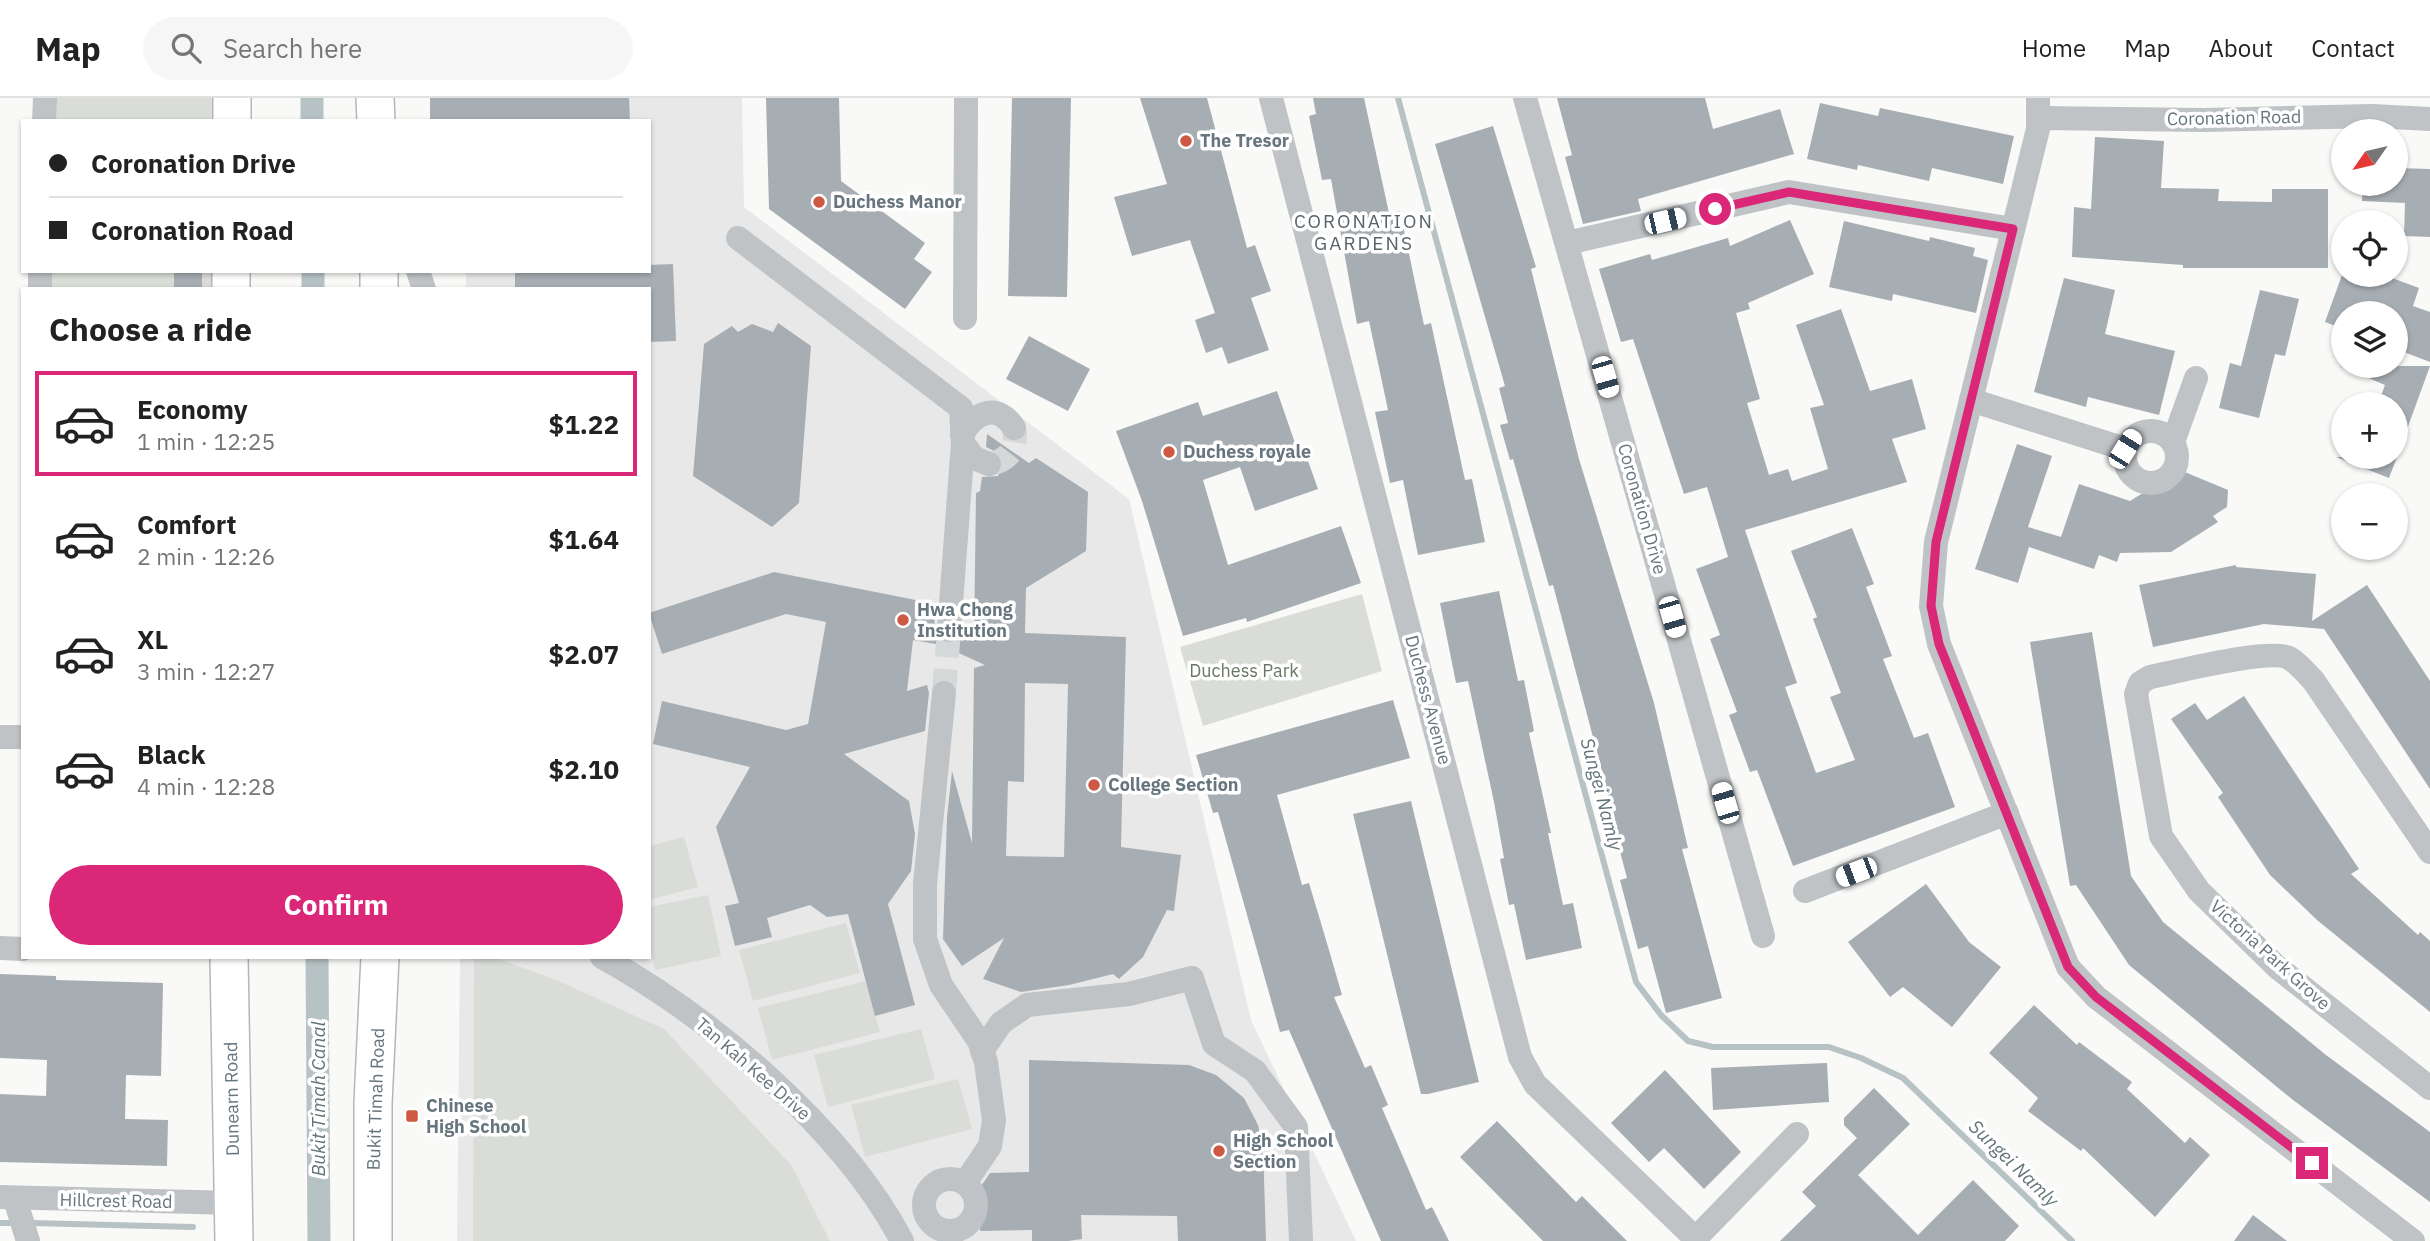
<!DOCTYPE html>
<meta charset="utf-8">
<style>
body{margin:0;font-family:"IBM Plex Sans",sans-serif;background:#f6f6f6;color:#222;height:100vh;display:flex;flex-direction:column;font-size:26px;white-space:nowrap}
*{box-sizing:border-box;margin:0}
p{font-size:23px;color:#767676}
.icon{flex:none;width:38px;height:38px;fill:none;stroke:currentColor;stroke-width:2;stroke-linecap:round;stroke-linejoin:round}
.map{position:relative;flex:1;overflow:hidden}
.side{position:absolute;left:21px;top:189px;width:630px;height:672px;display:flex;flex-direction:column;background:#fff;border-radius:0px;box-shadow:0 2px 5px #0004}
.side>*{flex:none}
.guide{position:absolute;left:21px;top:21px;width:630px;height:154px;border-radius:0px;box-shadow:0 2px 5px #0004;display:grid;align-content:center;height:154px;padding:0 28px;background:#fff}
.needle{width:46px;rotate:236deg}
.controls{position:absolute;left:2331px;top:21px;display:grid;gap:14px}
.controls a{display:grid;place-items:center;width:77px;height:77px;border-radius:50%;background:#fff;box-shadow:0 2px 5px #0004;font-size:35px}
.end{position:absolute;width:32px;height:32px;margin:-16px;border:9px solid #db2777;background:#fff;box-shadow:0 0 0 4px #fff}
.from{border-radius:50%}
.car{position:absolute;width:21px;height:42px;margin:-21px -10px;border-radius:9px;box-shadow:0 0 5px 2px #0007;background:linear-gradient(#fff 24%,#345 0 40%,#fff 0 76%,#345 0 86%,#fff 0)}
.guide b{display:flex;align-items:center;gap:24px;height:66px;font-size:26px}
.guide b+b{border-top:2px solid #e0e0e0}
.guide i{width:18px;height:18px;background:#222}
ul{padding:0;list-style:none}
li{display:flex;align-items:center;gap:21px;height:105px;margin:0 14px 10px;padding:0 14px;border:4px solid transparent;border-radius:0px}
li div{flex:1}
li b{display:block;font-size:26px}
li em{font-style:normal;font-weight:700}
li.active{border-color:#db2777}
li>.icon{width:63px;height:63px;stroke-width:1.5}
h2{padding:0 28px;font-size:32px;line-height:84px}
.cta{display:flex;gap:14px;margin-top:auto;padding:14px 28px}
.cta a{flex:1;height:80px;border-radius:42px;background:#db2777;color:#fff;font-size:28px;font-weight:700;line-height:80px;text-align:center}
header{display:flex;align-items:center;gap:42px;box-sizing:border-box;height:98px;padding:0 35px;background:#fff;border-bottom:2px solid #e0e0e0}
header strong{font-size:33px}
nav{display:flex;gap:38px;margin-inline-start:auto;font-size:24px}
.search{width:490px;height:63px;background:#f6f6f6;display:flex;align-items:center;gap:18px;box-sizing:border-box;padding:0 24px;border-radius:38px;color:#767676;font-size:26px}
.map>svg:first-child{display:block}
</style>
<header>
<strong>Map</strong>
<div class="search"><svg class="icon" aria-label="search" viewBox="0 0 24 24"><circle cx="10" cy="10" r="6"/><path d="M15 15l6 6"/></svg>Search here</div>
<nav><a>Home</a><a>Map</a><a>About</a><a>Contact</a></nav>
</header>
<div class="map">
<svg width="2430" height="1143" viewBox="0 0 2430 1143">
<rect width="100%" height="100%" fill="#f9f9f7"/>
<polygon fill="#e7e8e7" points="468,0 742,0 744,109 1129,401 1251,922 1356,1143 457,1143 460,859 649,859 649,191 466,191 466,173 649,173 649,23 468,23"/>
<g fill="#daddd7">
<rect x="53" y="0" width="167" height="23"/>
<rect x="50" y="173" width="167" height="18"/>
<polygon points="1362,496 1382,573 1203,628 1180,549"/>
<polygon points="684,739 698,789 649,802 649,748"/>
<polygon points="708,797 721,858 655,872 649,844 649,809"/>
<polygon points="846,825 860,875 753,903 739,852"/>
<polygon points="474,859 493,859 554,881 664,931 792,1068 830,1143 473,1143"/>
<polygon points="866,883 880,934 772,962 758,910"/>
<polygon points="921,931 935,981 828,1009 814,957"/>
<polygon points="958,981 972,1031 865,1059 851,1007"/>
</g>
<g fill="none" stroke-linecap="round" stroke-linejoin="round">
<g stroke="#b7c2c5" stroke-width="6">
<polyline points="1398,0 1636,884 1661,917 1688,943 1713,949 1829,949 1861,960 1903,980 2072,1143"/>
<polyline points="0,1125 16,1125"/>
<polyline points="30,1125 193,1129"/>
</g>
<g stroke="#b7c2c5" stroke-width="23">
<polyline points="312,0 312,23"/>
<polyline points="313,173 313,191"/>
<polyline points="317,859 319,1143"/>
</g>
</g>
<g fill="#a7aeb3" fill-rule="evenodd">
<polygon points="430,0 629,0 630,23 430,23"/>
<polygon points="766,0 839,0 841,83 925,145 914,161 932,174 905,211 769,111"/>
<polygon points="1012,0 1071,0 1067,199 1008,198"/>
<polygon points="1140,0 1207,0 1247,150 1255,147 1271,193 1251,200 1269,252 1228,266 1222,249 1206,255 1195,222 1215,215 1190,142 1132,158 1114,99 1167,86"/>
<polygon points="1313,0 1364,0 1389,115 1400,113 1424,227 1431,225 1465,382 1472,381 1485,444 1418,457 1403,382 1390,385 1375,314 1388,312 1369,223 1357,226 1331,81 1322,82 1309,18 1316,16"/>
<polygon points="1557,0 1705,0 1713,31 1780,11 1794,56 1638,101 1641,113 1583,126 1565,59 1572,57"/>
<polygon points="1820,5 1878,18 1880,10 2014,38 2003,86 1932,70 1929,83 1858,67 1857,72 1807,61"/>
<polygon points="1493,28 1536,169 1531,171 1579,361 1654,605 1688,750 1682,751 1722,900 1666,915 1648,848 1638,851 1620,782 1627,780 1607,705 1610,704 1553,487 1549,488 1513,361 1510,362 1500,327 1508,325 1499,290 1505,288 1435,46"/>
<polygon points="2095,39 2164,43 2161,90 2219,91 2218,103 2272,104 2272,91 2328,91 2328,170 2183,170 2183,167 2072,159 2074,109 2091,111"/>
<polygon points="2396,70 2430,71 2430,139 2404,138 2405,105 2362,103 2363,86 2396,86"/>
<polygon points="1790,122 1814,176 1748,205 1750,211 1736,215 1760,301 1747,305 1769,377 1788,371 1792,383 1828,371 1810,310 1824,307 1796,227 1841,211 1870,293 1912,281 1926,331 1892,341 1907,384 1745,432 1797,585 1785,589 1816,675 1855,662 1830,599 1841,595 1813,521 1817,519 1791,453 1852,430 1874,486 1866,489 1892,558 1883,561 1914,640 1928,635 1955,709 1793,768 1757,672 1750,674 1729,617 1737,614 1710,541 1720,537 1696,471 1728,459 1707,389 1684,396 1633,241 1621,244 1599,171 1650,156 1652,162 1728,140 1730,148"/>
<polygon points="1844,123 1929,143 1930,139 1975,150 1973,158 1988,162 1976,215 1893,196 1892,203 1829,189"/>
<polygon points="673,166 676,243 649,244 649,191 515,191 515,173 649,173 649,167"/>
<rect x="174" y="173" width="28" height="18"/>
<polygon points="2342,177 2384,177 2419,190 2413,208 2430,214 2430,264 2396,251 2396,215 2343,215 2343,231 2325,224"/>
<polygon points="2064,180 2115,192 2105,236 2175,253 2159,317 2088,299 2086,309 2034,294"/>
<polygon points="2260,192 2299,201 2285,258 2275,256 2259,320 2219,310 2230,265 2241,268"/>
<polygon points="778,225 811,248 799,405 772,429 693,378 704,246 732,228 738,234 752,226 773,234"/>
<polygon points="1029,238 1090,271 1068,313 1006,281"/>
<polygon points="2340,268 2430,268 2398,356 2396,306 2378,306 2385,287"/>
<polygon points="1277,293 1296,348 1302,346 1318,391 1255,413 1240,369 1203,382 1228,467 1341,428 1361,485 1247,524 1246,520 1183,538 1142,403 1116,333 1198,304 1203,318"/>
<path d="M 987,336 L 1029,365 L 1036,360 L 1088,394 L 1086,453 L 1026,490 L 1025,535 L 1126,539 L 1121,749 L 1181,757 L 1174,813 L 1167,812 L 1143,859 L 1119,881 L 1113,876 L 1069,887 L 1021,894 L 983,881 L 1004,840 L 962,868 L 943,841 L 947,719 L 952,673 L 972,745 L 974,570 L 985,567 L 941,547 L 913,542 L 907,593 L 927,587 L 929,595 L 925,633 L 844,656 L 909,703 L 915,736 L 911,773 L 888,806 L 915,907 L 875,918 L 848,816 L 827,819 L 810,807 L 767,820 L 772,839 L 735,848 L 725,808 L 739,805 L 716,729 L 750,669 L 653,646 L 662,603 L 786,632 L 808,626 L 826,524 L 786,516 L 662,556 L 649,515 L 774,474 L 936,506 L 934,532 L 940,544 L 955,546 L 962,538 L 974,543 L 976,395 L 980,393 L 982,379 L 998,378 L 1004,365 L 1000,356 L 986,349 ZM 1025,585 L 1068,586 L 1064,759 L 1006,758 L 1008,683 L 1024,684 Z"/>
<polygon points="2017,346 2052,358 2028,429 2061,439 2079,386 2130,403 2180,372 2228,392 2227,409 2213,418 2218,424 2171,454 2120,455 2117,464 2099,457 2094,471 2029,449 2018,485 1975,471"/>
<polygon points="2336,359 2397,359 2389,380"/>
<polygon points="2236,467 2236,469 2316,476 2312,523 2367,487 2430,583 2430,691 2324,531 2264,526 2153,549 2139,487"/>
<polygon points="1499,493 1518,583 1524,582 1534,633 1529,635 1551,735 1548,735 1563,807 1573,805 1582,850 1526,862 1514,806 1509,807 1500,761 1504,760 1494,704 1468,583 1456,585 1440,505"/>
<polygon points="2092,534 2131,778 2163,824 2326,957 2430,1034 2430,1104 2293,1002 2129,867 2076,787 2070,788 2030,544"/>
<polygon points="2244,598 2359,771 2351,776 2418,837 2420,834 2430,843 2430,914 2317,822 2270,777 2218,699 2223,695 2171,621 2195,605 2207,622"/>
<polygon points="1393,602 1410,660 1277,697 1302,787 1309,785 1329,852 1342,897 1334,899 1365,970 1371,967 1388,1007 1382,1010 1426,1112 1432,1109 1449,1143 1381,1143 1289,932 1280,934 1218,714 1213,715 1196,657"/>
<polygon points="1411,703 1479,984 1428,996 1421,996 1353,716"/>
<polygon points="1926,786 1969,844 2001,869 1952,929 1903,889 1890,899 1848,844"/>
<polygon points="0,876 56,878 56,882 163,885 161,978 126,977 125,1021 168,1022 167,1068 0,1064 0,996 46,998 47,962 0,960"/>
<polygon points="2034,907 2077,947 2079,944 2132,984 2127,991 2185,1045 2190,1039 2210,1057 2155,1119 2083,1050 2081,1053 2028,1013 2038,1000 1989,955"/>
<polygon points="1029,962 1189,967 1216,977 1244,1000 1258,1027 1263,1049 1266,1143 1178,1143 1177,1118 1081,1117 1082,1141 1068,1143 1032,1143 1032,1132 980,1133 979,1091 990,1075 1029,1074"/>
<polygon points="1827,965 1829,1004 1713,1012 1711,970"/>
<polygon points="1665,972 1741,1054 1704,1091 1664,1050 1649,1064 1611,1025"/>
<polygon points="1874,990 1910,1026 1858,1077 1918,1137 1973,1082 2019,1128 2005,1143 1780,1143 1816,1108 1802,1094 1857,1040 1844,1027 1844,1020"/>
<polygon points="1497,1023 1576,1104 1582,1098 1627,1143 1543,1143 1460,1059"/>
<polygon points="2253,1117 2287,1143 2234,1143"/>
</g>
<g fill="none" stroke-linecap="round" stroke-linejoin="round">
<g stroke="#d4d8d9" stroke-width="24" stroke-dasharray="24 12" stroke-linecap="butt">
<path d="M 989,366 C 1009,363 1018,349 1014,330"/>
<polyline points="944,595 949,532"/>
</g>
<defs>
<g id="highway">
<polyline points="375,0 376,23"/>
<polyline points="232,23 232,0"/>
<polyline points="231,191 231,173"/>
<polyline points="379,191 379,173"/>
<polyline points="229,859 234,1143"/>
<polyline points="373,1143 373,1005 380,859"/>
</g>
</defs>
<use href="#highway" stroke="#b3b7b9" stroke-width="40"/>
<g stroke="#bfc3c6" stroke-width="24">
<polyline points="1271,0 1520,959 1535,986 1698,1143"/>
<polyline points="1525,0 1763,838"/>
<polyline points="2038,0 2038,31 1936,444 1931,508 1939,546 2068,869 2096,899 2413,1143"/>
<polyline points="2038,20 2205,22 2372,18 2430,21"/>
<polyline points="44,23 45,0"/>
<polyline points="738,140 961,310 963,345 949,532"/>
<polyline points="1567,145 1789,94 2013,131"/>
<polyline points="418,173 424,191"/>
<polyline points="40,191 40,173"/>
<polyline points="965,220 966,0"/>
<polyline points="1971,302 2125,351"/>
<circle cx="2151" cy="359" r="26"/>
<path d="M 962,337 C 974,314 998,304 1014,330"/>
<polyline points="2173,344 2196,280"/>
<polyline points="963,345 974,360 989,366"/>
<polyline points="944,595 925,786 925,841 941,887 979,943 986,964 994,1022 990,1048 965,1085"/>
<polyline points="0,639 23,639"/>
<path d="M 2430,754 L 2313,582 C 2306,575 2297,564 2289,560 C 2269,550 2176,574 2150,579 L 2140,585 L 2136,596 L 2161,738 L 2199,793 L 2277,869 L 2430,990"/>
<polyline points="1805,793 2007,715"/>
<polyline points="0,850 23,851"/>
<path d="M 602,859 C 712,920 843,1031 902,1143"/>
<polyline points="982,953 1001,925 1027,907 1129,896 1192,880 1214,946 1255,973 1296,1029 1301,1143"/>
<circle cx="950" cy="1107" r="26"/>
<polyline points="0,1099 233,1105"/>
<polyline points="15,1101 28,1143"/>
<polyline points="1693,1143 1797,1036"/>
</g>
<use href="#highway" stroke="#fff" stroke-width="37"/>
</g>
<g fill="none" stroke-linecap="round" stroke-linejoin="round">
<polyline stroke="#db2777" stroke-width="9" points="1715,111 1789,94 2013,131 1936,444 1931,508 1939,546 2068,869 2096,899 2312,1065"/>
</g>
<g fill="#cd5843" stroke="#fff" stroke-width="2.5">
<circle cx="1186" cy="43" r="7"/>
<circle cx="819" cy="104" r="7"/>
<circle cx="1169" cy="354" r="7"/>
<circle cx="903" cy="522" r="7"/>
<circle cx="1094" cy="687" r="7"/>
<rect x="405" y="1011" width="14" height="14" rx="3.5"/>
<circle cx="1219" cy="1053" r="7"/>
</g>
<g text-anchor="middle" stroke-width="7" stroke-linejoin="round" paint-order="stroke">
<g font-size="18" fill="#67767e" stroke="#fff">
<text transform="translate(2234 20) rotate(-1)" y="6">Coronation Road</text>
<text transform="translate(1642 411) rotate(74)" y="6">Coronation Drive</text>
<text transform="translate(1428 602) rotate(75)" y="6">Duchess Avenue</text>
<text transform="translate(2270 857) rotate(42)" y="6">Victoria Park Grove</text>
<text transform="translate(753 971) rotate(41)" y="6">Tan Kah Kee Drive</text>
<text transform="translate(232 1001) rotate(-91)" y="6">Dunearn Road</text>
<text transform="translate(376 1001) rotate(-88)" y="6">Bukit Timah Road</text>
<text transform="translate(116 1103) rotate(1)" y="6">Hillcrest Road</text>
</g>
<g font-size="18" font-weight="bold" fill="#67767e" stroke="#fff" text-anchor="start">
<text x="1200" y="49">The Tresor</text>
<text x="833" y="110">Duchess Manor</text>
<text x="1183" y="360">Duchess royale</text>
<text x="917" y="518">Hwa Chong<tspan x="917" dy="21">Institution</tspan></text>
<text x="1108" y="693">College Section</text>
<text x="426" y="1014">Chinese<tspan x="426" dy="21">High School</tspan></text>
<text x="1233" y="1049">High School<tspan x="1233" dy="21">Section</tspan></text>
</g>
<g font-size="18" fill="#6a7766" stroke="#fff">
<text x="1244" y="579">Duchess Park</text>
</g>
<g font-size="19" letter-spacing="2" fill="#59646a" stroke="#fff">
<text x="1364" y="130">CORONATION<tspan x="1364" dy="22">GARDENS</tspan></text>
</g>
<g font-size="19" font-style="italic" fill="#637478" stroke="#fff">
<text transform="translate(1602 696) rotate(75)" y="7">Sungei Namly</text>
<text transform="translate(318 1001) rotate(-90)" y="7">Bukit Timah Canal</text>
<text transform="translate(2014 1065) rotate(44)" y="7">Sungei Namly</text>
</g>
</g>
</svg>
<div class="controls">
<a><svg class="needle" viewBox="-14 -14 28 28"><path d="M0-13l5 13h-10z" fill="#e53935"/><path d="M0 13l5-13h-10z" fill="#767676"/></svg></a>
<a><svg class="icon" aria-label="locate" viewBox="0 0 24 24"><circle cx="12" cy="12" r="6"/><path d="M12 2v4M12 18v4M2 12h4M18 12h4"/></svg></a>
<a><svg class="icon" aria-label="layers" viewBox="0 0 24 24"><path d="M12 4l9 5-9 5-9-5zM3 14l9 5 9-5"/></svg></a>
<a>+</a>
<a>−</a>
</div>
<i class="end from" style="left:1715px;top:111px"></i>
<i class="end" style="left:2312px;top:1065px"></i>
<i class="car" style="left:1665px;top:123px;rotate:77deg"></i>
<i class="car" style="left:1605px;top:279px;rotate:164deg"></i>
<i class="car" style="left:2125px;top:351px;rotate:32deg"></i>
<i class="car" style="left:1672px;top:519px;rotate:164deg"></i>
<i class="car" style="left:1725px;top:705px;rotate:344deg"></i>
<i class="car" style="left:1856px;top:774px;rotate:249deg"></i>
<div class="guide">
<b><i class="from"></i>Coronation Drive</b>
<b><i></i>Coronation Road</b>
</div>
<section class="side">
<h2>Choose a ride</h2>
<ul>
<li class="active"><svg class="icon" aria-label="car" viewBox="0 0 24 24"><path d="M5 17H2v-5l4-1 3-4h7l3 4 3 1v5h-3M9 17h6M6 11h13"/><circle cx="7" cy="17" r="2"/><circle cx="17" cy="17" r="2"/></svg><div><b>Economy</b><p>1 min · 12:25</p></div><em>$1.22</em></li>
<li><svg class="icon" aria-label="car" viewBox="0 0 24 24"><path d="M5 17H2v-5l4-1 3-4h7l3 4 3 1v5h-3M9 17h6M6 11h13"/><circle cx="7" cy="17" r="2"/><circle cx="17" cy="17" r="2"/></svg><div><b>Comfort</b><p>2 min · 12:26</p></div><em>$1.64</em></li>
<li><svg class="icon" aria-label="car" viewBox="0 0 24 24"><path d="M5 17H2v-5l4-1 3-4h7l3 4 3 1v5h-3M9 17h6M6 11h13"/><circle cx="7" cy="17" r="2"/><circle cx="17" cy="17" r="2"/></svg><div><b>XL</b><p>3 min · 12:27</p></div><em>$2.07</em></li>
<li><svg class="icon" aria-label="car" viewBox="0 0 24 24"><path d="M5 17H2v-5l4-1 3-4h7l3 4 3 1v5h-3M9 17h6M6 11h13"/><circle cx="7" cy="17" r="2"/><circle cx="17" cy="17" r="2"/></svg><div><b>Black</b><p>4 min · 12:28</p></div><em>$2.10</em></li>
</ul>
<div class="cta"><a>Confirm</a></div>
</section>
</div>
